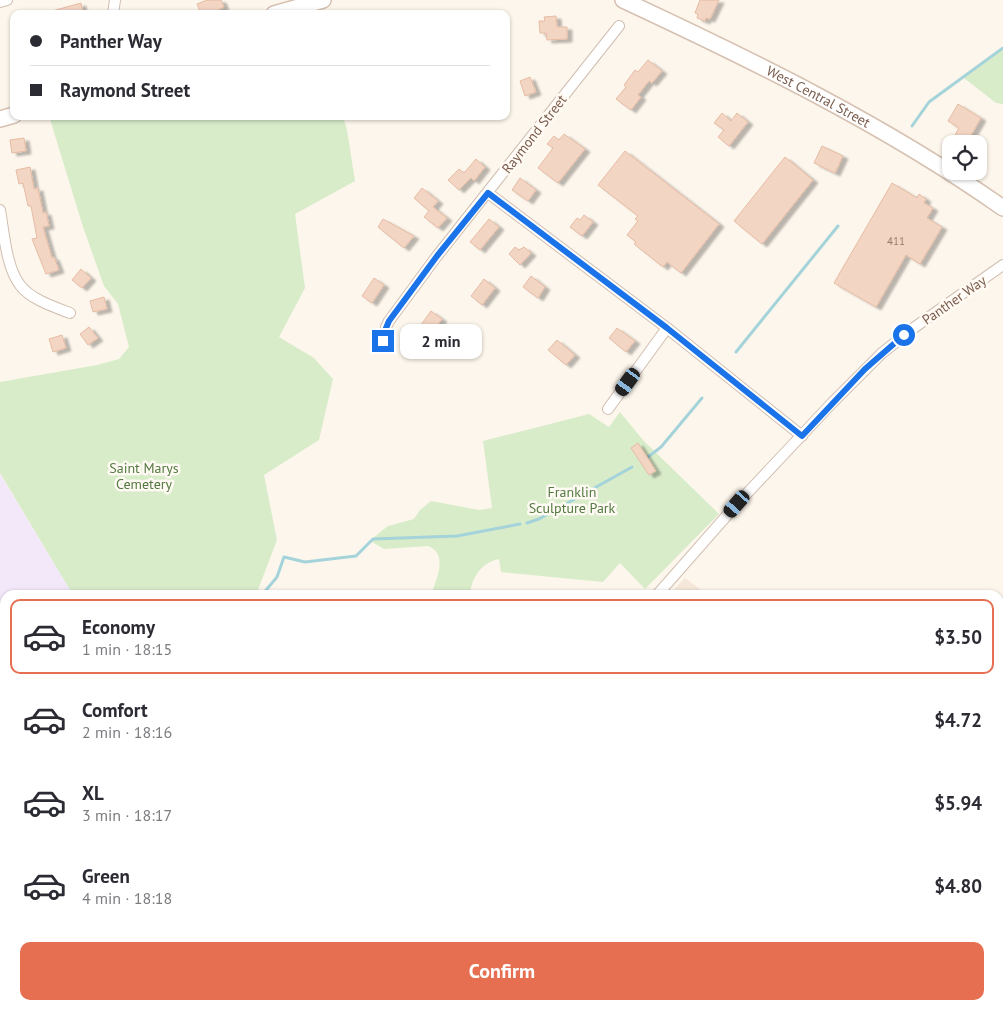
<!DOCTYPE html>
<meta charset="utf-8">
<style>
body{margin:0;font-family:"PT Sans",sans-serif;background:#f2f2f3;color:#2b2b33;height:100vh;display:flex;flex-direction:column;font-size:19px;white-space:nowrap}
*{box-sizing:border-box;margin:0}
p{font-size:16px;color:#7c7c81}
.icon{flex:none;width:28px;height:28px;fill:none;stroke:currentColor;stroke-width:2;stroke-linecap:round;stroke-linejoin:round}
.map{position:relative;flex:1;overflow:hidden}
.side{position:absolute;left:0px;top:590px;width:1004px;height:420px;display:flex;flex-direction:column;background:#fff;border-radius:15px 15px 0 0;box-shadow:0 1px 4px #0004}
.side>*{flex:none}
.hud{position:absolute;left:10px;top:10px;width:500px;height:110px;border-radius:10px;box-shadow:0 1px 4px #0004;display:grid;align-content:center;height:110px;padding:0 20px;background:#fff}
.buttons{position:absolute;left:942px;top:135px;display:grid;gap:10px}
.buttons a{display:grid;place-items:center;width:45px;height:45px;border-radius:10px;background:#fff;box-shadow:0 1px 4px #0004;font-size:25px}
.end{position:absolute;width:22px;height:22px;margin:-11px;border:6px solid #1a73e8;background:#fff;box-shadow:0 0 0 2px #fff}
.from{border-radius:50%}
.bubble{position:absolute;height:35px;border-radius:10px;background:#fff;box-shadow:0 1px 4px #0004;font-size:16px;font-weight:600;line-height:35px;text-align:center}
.car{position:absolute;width:15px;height:30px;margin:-15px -8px;border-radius:6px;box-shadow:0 0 4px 1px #0007;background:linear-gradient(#222 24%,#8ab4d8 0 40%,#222 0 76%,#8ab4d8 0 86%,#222 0)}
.hud b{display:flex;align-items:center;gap:18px;height:48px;font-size:19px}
.hud b+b{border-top:1px solid #e1e1e2}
.hud i{width:12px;height:12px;background:#2b2b33}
ul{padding:9px 0 0;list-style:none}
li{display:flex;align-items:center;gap:15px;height:75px;margin:0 10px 8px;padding:0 10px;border:2px solid transparent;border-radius:10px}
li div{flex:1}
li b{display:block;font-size:19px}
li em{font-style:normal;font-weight:600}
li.active{border-color:#e76f51}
li>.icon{width:45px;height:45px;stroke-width:1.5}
.cta{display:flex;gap:10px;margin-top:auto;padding:10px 20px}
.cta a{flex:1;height:58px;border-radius:10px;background:#e76f51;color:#fff;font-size:20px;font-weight:600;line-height:58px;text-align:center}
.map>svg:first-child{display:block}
</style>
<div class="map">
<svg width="1003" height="1010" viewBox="0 0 1003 1010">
<defs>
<filter id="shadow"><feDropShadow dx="5" dy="3" stdDeviation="1" flood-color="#0004"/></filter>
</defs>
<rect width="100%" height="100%" fill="#fdf6ec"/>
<g fill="#f5e8da">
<polygon points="685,578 708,595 669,595"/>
<polygon points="999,810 1003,813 1003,1010 705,1010 704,1005 999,1005"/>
</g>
<polygon fill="#f3e8fa" points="0,474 73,595 5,595 5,1005 471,1005 470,1010 0,1010"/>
<g fill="#d8ecc9">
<polygon points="1003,48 1003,104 996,103 964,78"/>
<polygon points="49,116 343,116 347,130 355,181 295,214 305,288 279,337 314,358 333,379 319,440 264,475 277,540 256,595 73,595 0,473 0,382 97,365 119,359 129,347 118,304 104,286 83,227"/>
<path d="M 620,412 L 643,440 L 719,514 L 645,589 L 620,563 L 603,582 L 501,572 L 499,559 C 482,562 471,578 470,595 L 431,595 C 436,580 449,554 428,546 L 384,549 L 372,542 L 373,538 L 388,526 L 414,519 L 420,510 L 431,501 L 479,510 L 492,508 L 483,441 L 589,414 L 609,427 Z"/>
<polygon points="5,642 5,905 3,905 0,891 0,643"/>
<polygon points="492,1005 704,1005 705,1010 491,1010"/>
</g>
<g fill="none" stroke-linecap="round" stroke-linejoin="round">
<g stroke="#a5d3da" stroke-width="3">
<polyline points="912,126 929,102 1003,48"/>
<polyline points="736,352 838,226"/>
<polyline points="648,457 661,447 702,398"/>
<polyline points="527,523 539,519 632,467"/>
<polyline points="262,595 277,577 284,557 305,562 356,556 373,539 457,536 520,524"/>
<polyline points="237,1005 239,1010"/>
</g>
</g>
<g fill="#f3d5c3" stroke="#e6bba3" filter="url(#shadow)">
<polygon points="207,0 221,0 224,7 210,14 201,14 197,4"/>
<polygon points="700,0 719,0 710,19 706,18 705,21 697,18 698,14 695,13"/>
<polygon points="81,3 83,14 52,14 52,11"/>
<polygon points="556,16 557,27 567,27 567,39 547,40 546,33 540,33 539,21 545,21 544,17"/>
<polygon points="648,60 662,71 652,83 649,81 638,95 641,97 631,110 616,99 626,87 624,85 635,70 638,72"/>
<polygon points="530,77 536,92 525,96 520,81"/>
<polygon points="958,104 981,118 966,144 950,144 959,128 948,121"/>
<polygon points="722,113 731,121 737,113 748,122 729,146 718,137 724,130 714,123"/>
<polygon points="564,134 585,149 558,183 538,168 553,148 547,144 554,136 559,140"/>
<polygon points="24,138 26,151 12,153 10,140"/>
<polygon points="822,146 843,156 835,173 814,163"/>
<polygon points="625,151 719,224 681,273 667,262 663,267 634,244 636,242 627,235 638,221 635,219 638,216 598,185"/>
<polygon points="785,157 813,180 762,244 734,221"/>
<polygon points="476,159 485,167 474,181 471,178 459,190 448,180 459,169 464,173"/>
<polygon points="30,167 34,189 38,188 43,213 46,212 49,226 43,227 52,258 54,257 59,270 46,274 32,239 37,238 31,206 28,206 23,183 19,184 16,170"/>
<polygon points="520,178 536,190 528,201 512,190"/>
<polygon points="892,183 917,198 919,194 926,199 924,203 933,208 927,218 942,227 920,264 906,255 876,307 834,283"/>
<polygon points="422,188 438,201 433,207 447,218 438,228 424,217 429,211 414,198"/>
<polygon points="584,215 593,222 582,236 570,227 577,218 580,220"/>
<polygon points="383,219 414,236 404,248 378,227"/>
<polygon points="489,219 499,227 480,250 470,242"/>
<polygon points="515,247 519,250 524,247 531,253 520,265 509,254"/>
<polygon points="81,269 91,278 82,288 72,280"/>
<polygon points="531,276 545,287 538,298 523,287"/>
<polygon points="374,278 384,285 372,303 362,296"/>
<polygon points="484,279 495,288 482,305 471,296"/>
<polygon points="104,297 107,309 93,312 90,301"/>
<polygon points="431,311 442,319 429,336 418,329"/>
<polygon points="89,327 98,338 88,345 80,334"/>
<polygon points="617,328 635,341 626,352 609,338"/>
<polygon points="62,335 66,348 53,352 49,339"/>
<polygon points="557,340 575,355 566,365 548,350"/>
<polygon points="638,443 656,471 649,475 631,448"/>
</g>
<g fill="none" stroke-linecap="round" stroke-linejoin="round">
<defs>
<g id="street">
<polyline points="0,2 7,0"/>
<polyline points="113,14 115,0"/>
<polyline points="488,193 667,328 802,436"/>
<path d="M 0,210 C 4,232 6,267 20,285 C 30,299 54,307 70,313"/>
<polyline points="383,341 386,327 389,321 437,256 619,26"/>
<polyline points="608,409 667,328"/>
<polyline points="657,595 737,504 832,403 882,353 915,327 1003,265"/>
<polyline points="974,1005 977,1010"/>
<polyline points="481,1010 483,1005"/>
<polyline points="889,1010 892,1005"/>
</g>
<g id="secondary">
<path id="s1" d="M 623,0 C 754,61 885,125 1003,208"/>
<polyline points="274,14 323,0"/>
<polyline points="0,119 14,115"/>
</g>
</defs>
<use href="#street" stroke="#d1beb0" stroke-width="12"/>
<use href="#secondary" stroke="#d6c0b0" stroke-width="18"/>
<use href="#street" stroke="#fff" stroke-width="10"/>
<use href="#secondary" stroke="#fff" stroke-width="15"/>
</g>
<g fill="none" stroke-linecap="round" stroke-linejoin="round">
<polyline stroke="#1a73e8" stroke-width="6" points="383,341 384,333 389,321 437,256 488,193 667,328 802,436 865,369 904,335"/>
</g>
<g text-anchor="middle" stroke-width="5" stroke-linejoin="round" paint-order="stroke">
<g font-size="11" fill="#987a6a">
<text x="896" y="245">411</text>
</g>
<g font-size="14" fill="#7a5c4d" stroke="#fffaf3">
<text dy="5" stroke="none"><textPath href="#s1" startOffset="218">West Central Street</textPath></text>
<text transform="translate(534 134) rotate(-52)" y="5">Raymond Street</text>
<text transform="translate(954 300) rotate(-35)" y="5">Panther Way</text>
</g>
<g font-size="14" fill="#537a41" stroke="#fffaf3">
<text x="144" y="473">Saint Marys<tspan x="144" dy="16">Cemetery</tspan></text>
<text x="572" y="497">Franklin<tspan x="572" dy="16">Sculpture Park</tspan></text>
</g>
</g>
</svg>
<div class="buttons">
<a><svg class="icon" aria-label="locate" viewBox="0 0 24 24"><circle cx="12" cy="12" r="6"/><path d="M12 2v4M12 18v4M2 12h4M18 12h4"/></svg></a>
</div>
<i class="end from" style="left:904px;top:335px"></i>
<i class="end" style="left:383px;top:341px"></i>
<div class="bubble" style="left:400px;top:324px;width:82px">2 min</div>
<i class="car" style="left:628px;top:382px;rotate:216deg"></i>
<i class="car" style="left:737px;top:504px;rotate:221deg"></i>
<div class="hud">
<b><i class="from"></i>Panther Way</b>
<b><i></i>Raymond Street</b>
</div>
<section class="side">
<ul>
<li class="active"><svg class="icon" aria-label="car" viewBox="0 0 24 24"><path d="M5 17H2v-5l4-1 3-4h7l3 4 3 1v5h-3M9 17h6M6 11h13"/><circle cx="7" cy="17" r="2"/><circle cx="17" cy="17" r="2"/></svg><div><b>Economy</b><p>1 min · 18:15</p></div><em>$3.50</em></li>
<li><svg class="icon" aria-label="car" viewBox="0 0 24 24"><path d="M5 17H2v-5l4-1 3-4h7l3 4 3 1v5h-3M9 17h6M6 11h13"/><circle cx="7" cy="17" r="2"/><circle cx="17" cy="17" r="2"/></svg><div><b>Comfort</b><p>2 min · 18:16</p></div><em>$4.72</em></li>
<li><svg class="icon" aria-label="car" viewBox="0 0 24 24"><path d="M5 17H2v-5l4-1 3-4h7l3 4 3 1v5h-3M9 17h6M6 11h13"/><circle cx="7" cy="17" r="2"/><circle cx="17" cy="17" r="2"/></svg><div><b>XL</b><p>3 min · 18:17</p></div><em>$5.94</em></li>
<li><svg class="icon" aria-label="car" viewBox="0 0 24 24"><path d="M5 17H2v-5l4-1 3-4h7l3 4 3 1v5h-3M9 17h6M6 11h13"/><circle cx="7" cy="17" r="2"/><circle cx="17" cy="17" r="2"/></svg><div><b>Green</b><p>4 min · 18:18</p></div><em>$4.80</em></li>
</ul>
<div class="cta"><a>Confirm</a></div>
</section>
</div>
